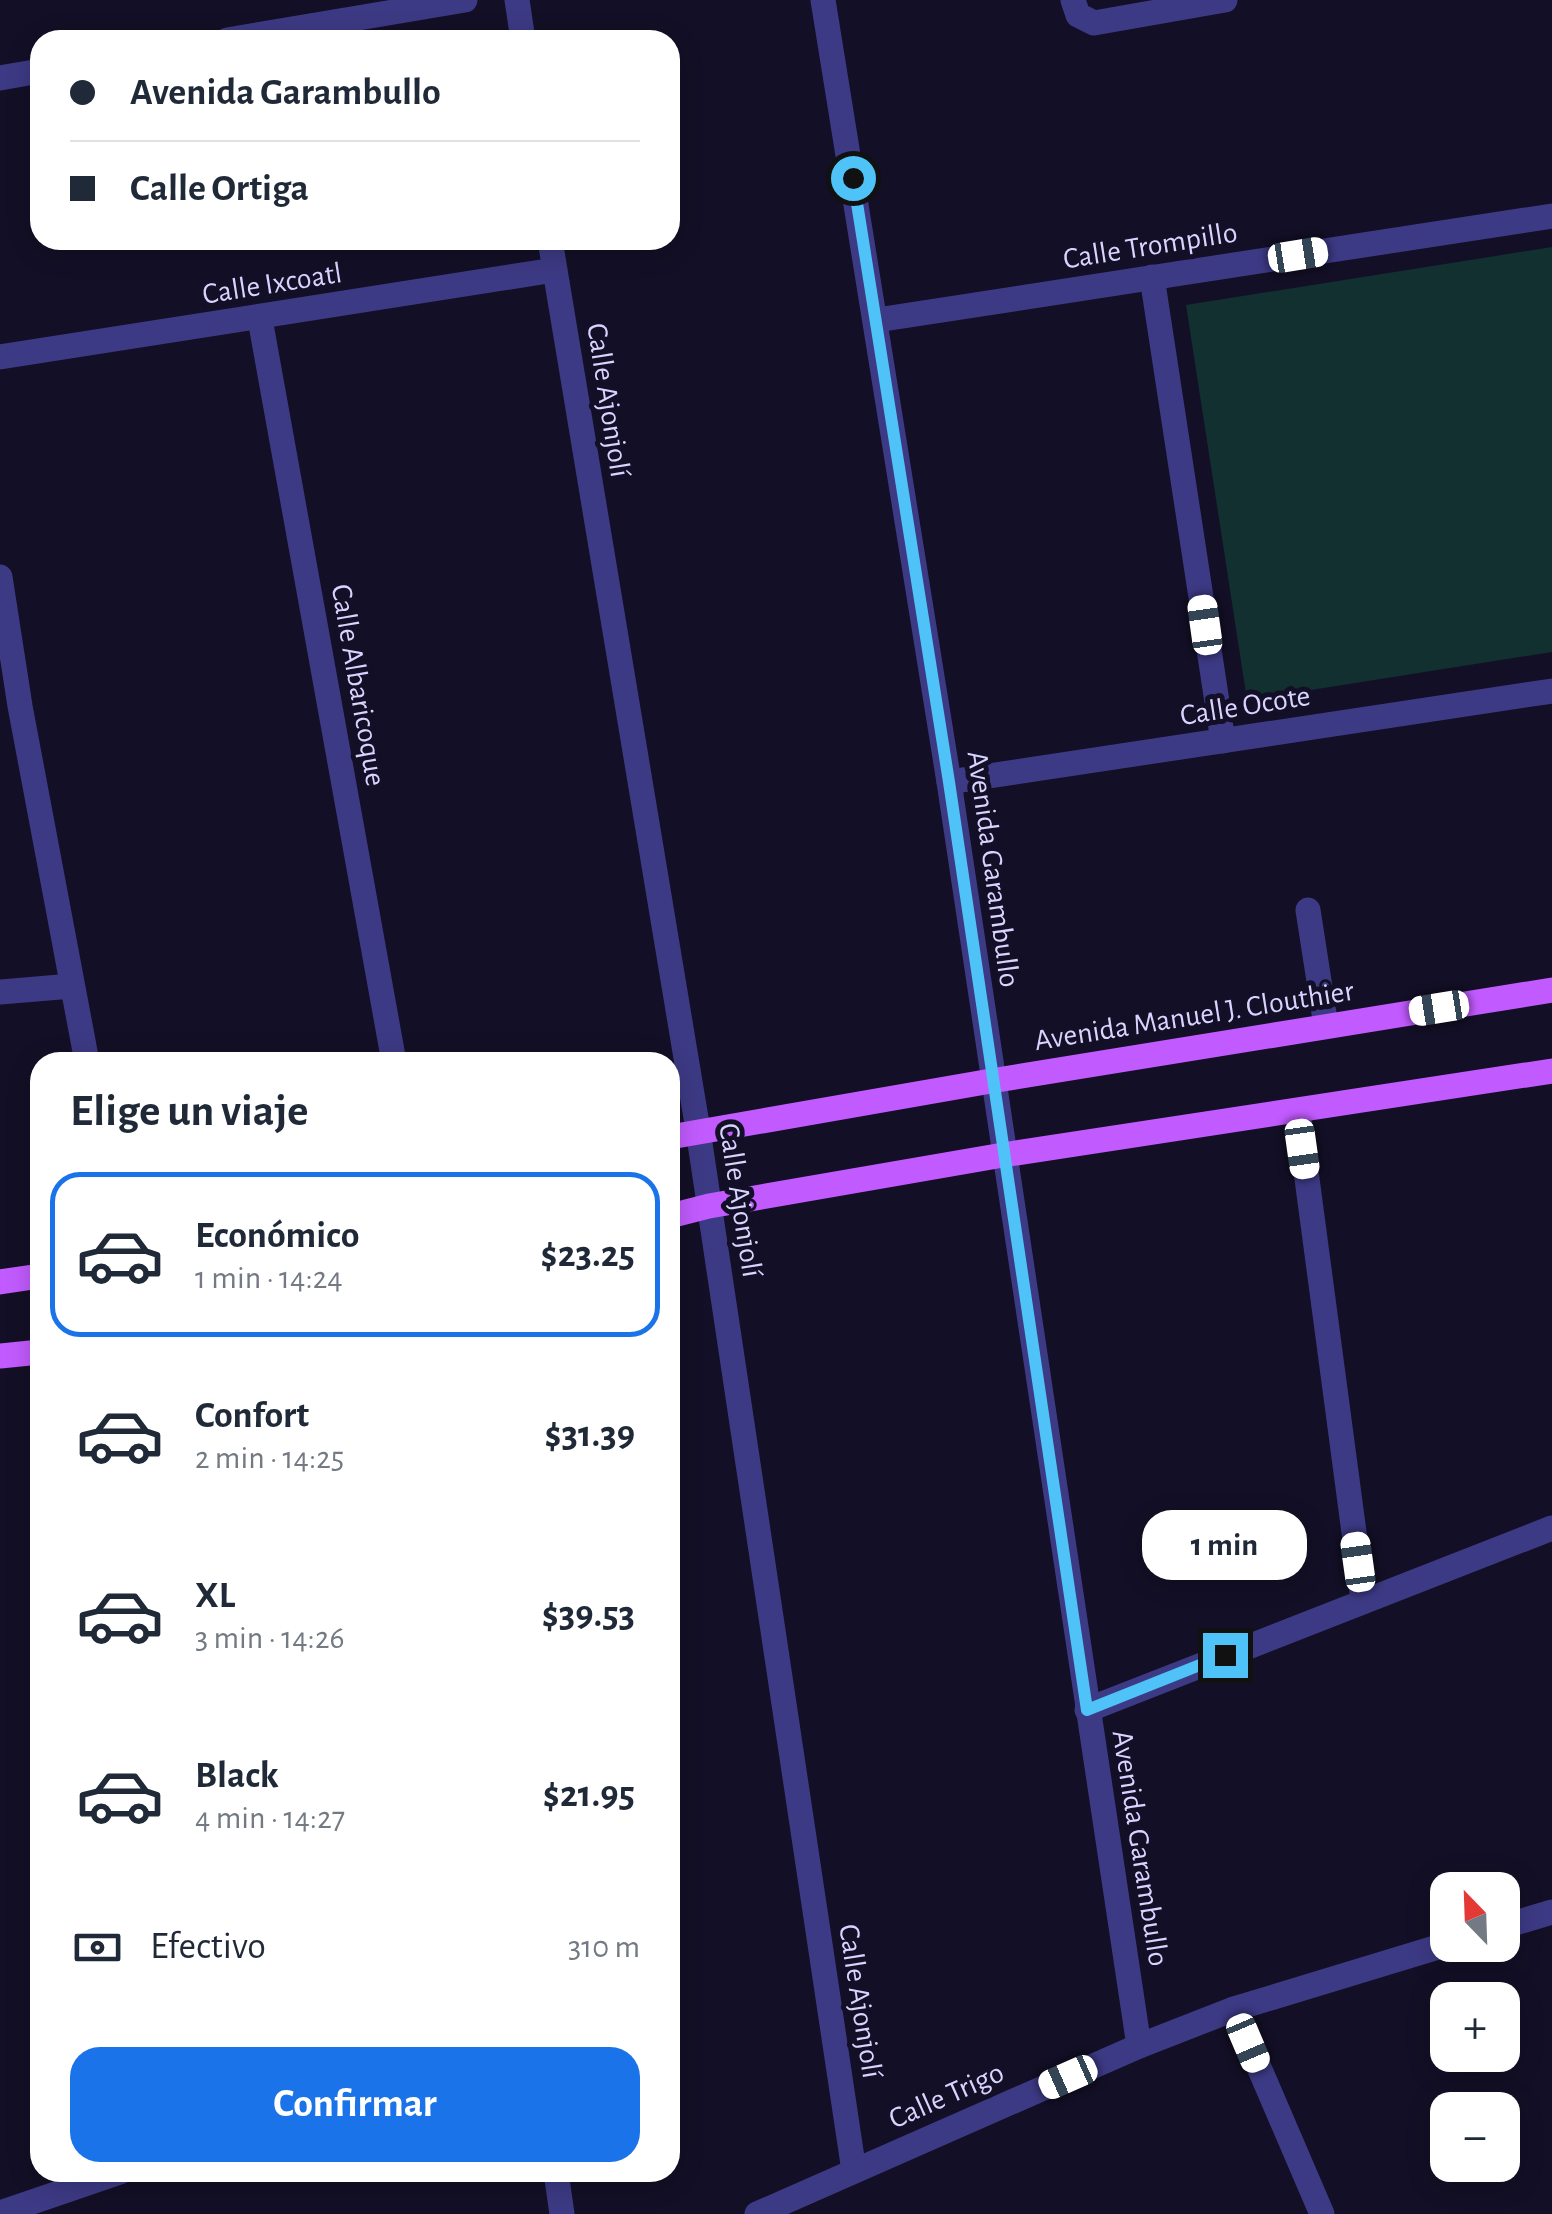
<!DOCTYPE html>
<html lang="es">
<meta charset="utf-8">
<style>
body{margin:0;font-family:"Alegreya Sans",sans-serif;background:#f6f6f7;color:#1f2937;height:100vh;display:flex;flex-direction:column;font-size:38px;white-space:nowrap}
*{box-sizing:border-box;margin:0}
p{font-size:32px;color:#747a83}
.icon{flex:none;width:55px;height:55px;fill:none;stroke:currentColor;stroke-width:2;stroke-linecap:round;stroke-linejoin:round}
.map{position:relative;flex:1;overflow:hidden}
.details{position:absolute;left:30px;top:1052px;width:650px;height:1130px;display:flex;flex-direction:column;background:#fff;border-radius:30px;box-shadow:0 5px 25px #0003}
.details>*{flex:none}
.hud{position:absolute;left:30px;top:30px;width:650px;height:220px;border-radius:30px;box-shadow:0 5px 25px #0003;display:grid;align-content:center;height:220px;padding:0 40px;background:#fff}
.needle{width:65px;rotate:337deg}
.buttons{position:absolute;left:1430px;top:1872px;display:grid;gap:20px}
.buttons a{display:grid;place-items:center;width:90px;height:90px;border-radius:20px;background:#fff;box-shadow:0 5px 25px #0003;font-size:50px}
.end{position:absolute;width:45px;height:45px;margin:-22px;border:12px solid #4fc3f7;background:#111;box-shadow:0 0 0 5px #111}
.from{border-radius:50%}
.bubble{position:absolute;height:70px;border-radius:30px;background:#fff;box-shadow:0 5px 25px #0003;font-size:32px;font-weight:600;line-height:70px;text-align:center}
.car{position:absolute;width:30px;height:60px;margin:-30px -15px;border-radius:12px;box-shadow:0 0 8px 2px #0007;background:linear-gradient(#fff 24%,#345 0 40%,#fff 0 76%,#345 0 86%,#fff 0)}
.hud b{display:flex;align-items:center;gap:35px;height:95px;font-size:38px}
.hud b+b{border-top:2px solid #e0e1e3}
.hud i{width:25px;height:25px;background:#1f2937}
ul{padding:0;list-style:none}
li{display:flex;align-items:center;gap:30px;height:165px;margin:0 20px 15px;padding:0 20px;border:5px solid transparent;border-radius:30px}
li div{flex:1}
li b{display:block;font-size:38px}
li em{font-style:normal;font-weight:600}
li.active{border-color:#1a73e8}
li>.icon{width:90px;height:90px;stroke-width:1.5}
h2{padding:0 40px;font-size:45px;line-height:120px}
.pay{display:flex;align-items:center;gap:25px;height:110px;padding:0 40px;font-size:38px}
.pay p{margin-inline-start:auto}
.action{display:flex;gap:20px;margin-top:auto;padding:20px 40px}
.action a{flex:1;height:115px;border-radius:30px;background:#1a73e8;color:#fff;font-size:40px;font-weight:600;line-height:115px;text-align:center}
.map>svg:first-child{display:block}
</style>
<div class="map">
<svg width="1552" height="2214" viewBox="0 0 1552 2214">
<rect width="100%" height="100%" fill="#130f26"/>
<polygon fill="#12302f" points="1552,247 1552,652 1247,700 1186,305"/>
<g fill="none" stroke-linecap="round" stroke-linejoin="round">
<g stroke="#3d3a85" stroke-width="25">
<polyline points="517,0 523,40"/>
<polyline points="823,0 949,782 1139,2046"/>
<polyline points="1073,0 1078,15 1094,23 1225,0"/>
<polyline points="227,40 465,0"/>
<polyline points="0,78 40,71"/>
<polyline points="550,240 698,1130 854,2171"/>
<polyline points="1152,277 1223,741"/>
<polyline points="260,319 394,1062"/>
<polyline points="877,320 1552,216"/>
<polyline points="0,357 554,270"/>
<polyline points="0,577 20,706 87,1062"/>
<polyline points="949,782 1552,691"/>
<polyline points="1308,910 1326,1026"/>
<polyline points="0,992 72,986"/>
<polyline points="1298,1111 1363,1600"/>
<polyline points="1087,1710 1552,1528"/>
<polyline points="1502,1927 1552,1912"/>
<polyline points="1234,2009 1322,2214"/>
<polyline points="556,2172 562,2214"/>
<polyline points="0,2213 120,2172"/>
<polyline points="757,2214 1139,2046 1234,2009 1448,1944"/>
</g>
<g stroke="#c25bff" stroke-width="25">
<polyline points="670,1137 991,1081 1552,990"/>
<polyline points="670,1216 709,1206 1003,1155 1552,1071"/>
<polyline points="0,1282 40,1276"/>
<polyline points="0,1356 40,1352"/>
</g>
</g>
<g fill="none" stroke-linecap="round" stroke-linejoin="round">
<polyline stroke="#4fc3f7" stroke-width="12" points="853,178 949,782 1087,1710 1225,1655"/>
</g>
<g text-anchor="middle" stroke-width="10" stroke-linejoin="round" paint-order="stroke">
<g font-size="30" fill="#d9d4ff" stroke="#130f26">
<text transform="translate(1150 245) rotate(-9)" y="10">Calle Trompillo</text>
<text transform="translate(272 283) rotate(-9)" y="10">Calle Ixcoatl</text>
<text transform="translate(609 400) rotate(81)" y="10">Calle Ajonjolí</text>
<text transform="translate(359 685) rotate(80)" y="10">Calle Albaricoque</text>
<text transform="translate(1245 705) rotate(-9)" y="10">Calle Ocote</text>
<text transform="translate(994 869) rotate(82)" y="10">Avenida Garambullo</text>
<text transform="translate(1194 1015) rotate(-9)" y="10">Avenida Manuel J. Clouthier</text>
<text transform="translate(741 1200) rotate(81)" y="10">Calle Ajonjolí</text>
<text transform="translate(1141 1848) rotate(81)" y="10">Avenida Garambullo</text>
<text transform="translate(861 2001) rotate(81)" y="10">Calle Ajonjolí</text>
<text transform="translate(946 2095) rotate(-24)" y="10">Calle Trigo</text>
</g>
</g>
</svg>
<div class="buttons">
<a><svg class="needle" viewBox="-14 -14 28 28"><path d="M0-13l5 13h-10z" fill="#e53935"/><path d="M0 13l5-13h-10z" fill="#747a83"/></svg></a>
<a>+</a>
<a>−</a>
</div>
<i class="end from" style="left:853px;top:178px"></i>
<i class="end" style="left:1225px;top:1655px"></i>
<div class="bubble" style="left:1142px;top:1510px;width:165px">1 min</div>
<i class="car" style="left:1298px;top:255px;rotate:81deg"></i>
<i class="car" style="left:1205px;top:625px;rotate:352deg"></i>
<i class="car" style="left:1439px;top:1008px;rotate:261deg"></i>
<i class="car" style="left:1302px;top:1149px;rotate:172deg"></i>
<i class="car" style="left:1358px;top:1562px;rotate:352deg"></i>
<i class="car" style="left:1248px;top:2043px;rotate:157deg"></i>
<i class="car" style="left:1068px;top:2077px;rotate:246deg"></i>
<div class="hud">
<b><i class="from"></i>Avenida Garambullo</b>
<b><i></i>Calle Ortiga</b>
</div>
<section class="details">
<h2>Elige un viaje</h2>
<ul>
<li class="active"><svg class="icon" aria-label="car" viewBox="0 0 24 24"><path d="M5 17H2v-5l4-1 3-4h7l3 4 3 1v5h-3M9 17h6M6 11h13"/><circle cx="7" cy="17" r="2"/><circle cx="17" cy="17" r="2"/></svg><div><b>Económico</b><p>1 min · 14:24</p></div><em>$23.25</em></li>
<li><svg class="icon" aria-label="car" viewBox="0 0 24 24"><path d="M5 17H2v-5l4-1 3-4h7l3 4 3 1v5h-3M9 17h6M6 11h13"/><circle cx="7" cy="17" r="2"/><circle cx="17" cy="17" r="2"/></svg><div><b>Confort</b><p>2 min · 14:25</p></div><em>$31.39</em></li>
<li><svg class="icon" aria-label="car" viewBox="0 0 24 24"><path d="M5 17H2v-5l4-1 3-4h7l3 4 3 1v5h-3M9 17h6M6 11h13"/><circle cx="7" cy="17" r="2"/><circle cx="17" cy="17" r="2"/></svg><div><b>XL</b><p>3 min · 14:26</p></div><em>$39.53</em></li>
<li><svg class="icon" aria-label="car" viewBox="0 0 24 24"><path d="M5 17H2v-5l4-1 3-4h7l3 4 3 1v5h-3M9 17h6M6 11h13"/><circle cx="7" cy="17" r="2"/><circle cx="17" cy="17" r="2"/></svg><div><b>Black</b><p>4 min · 14:27</p></div><em>$21.95</em></li>
</ul>
<div class="pay"><svg class="icon" aria-label="cash" viewBox="0 0 24 24"><path d="M3 7h18v10H3z"/><circle cx="12" cy="12" r="2"/></svg>Efectivo<p>310 m</p></div>
<div class="action"><a>Confirmar</a></div>
</section>
</div>
